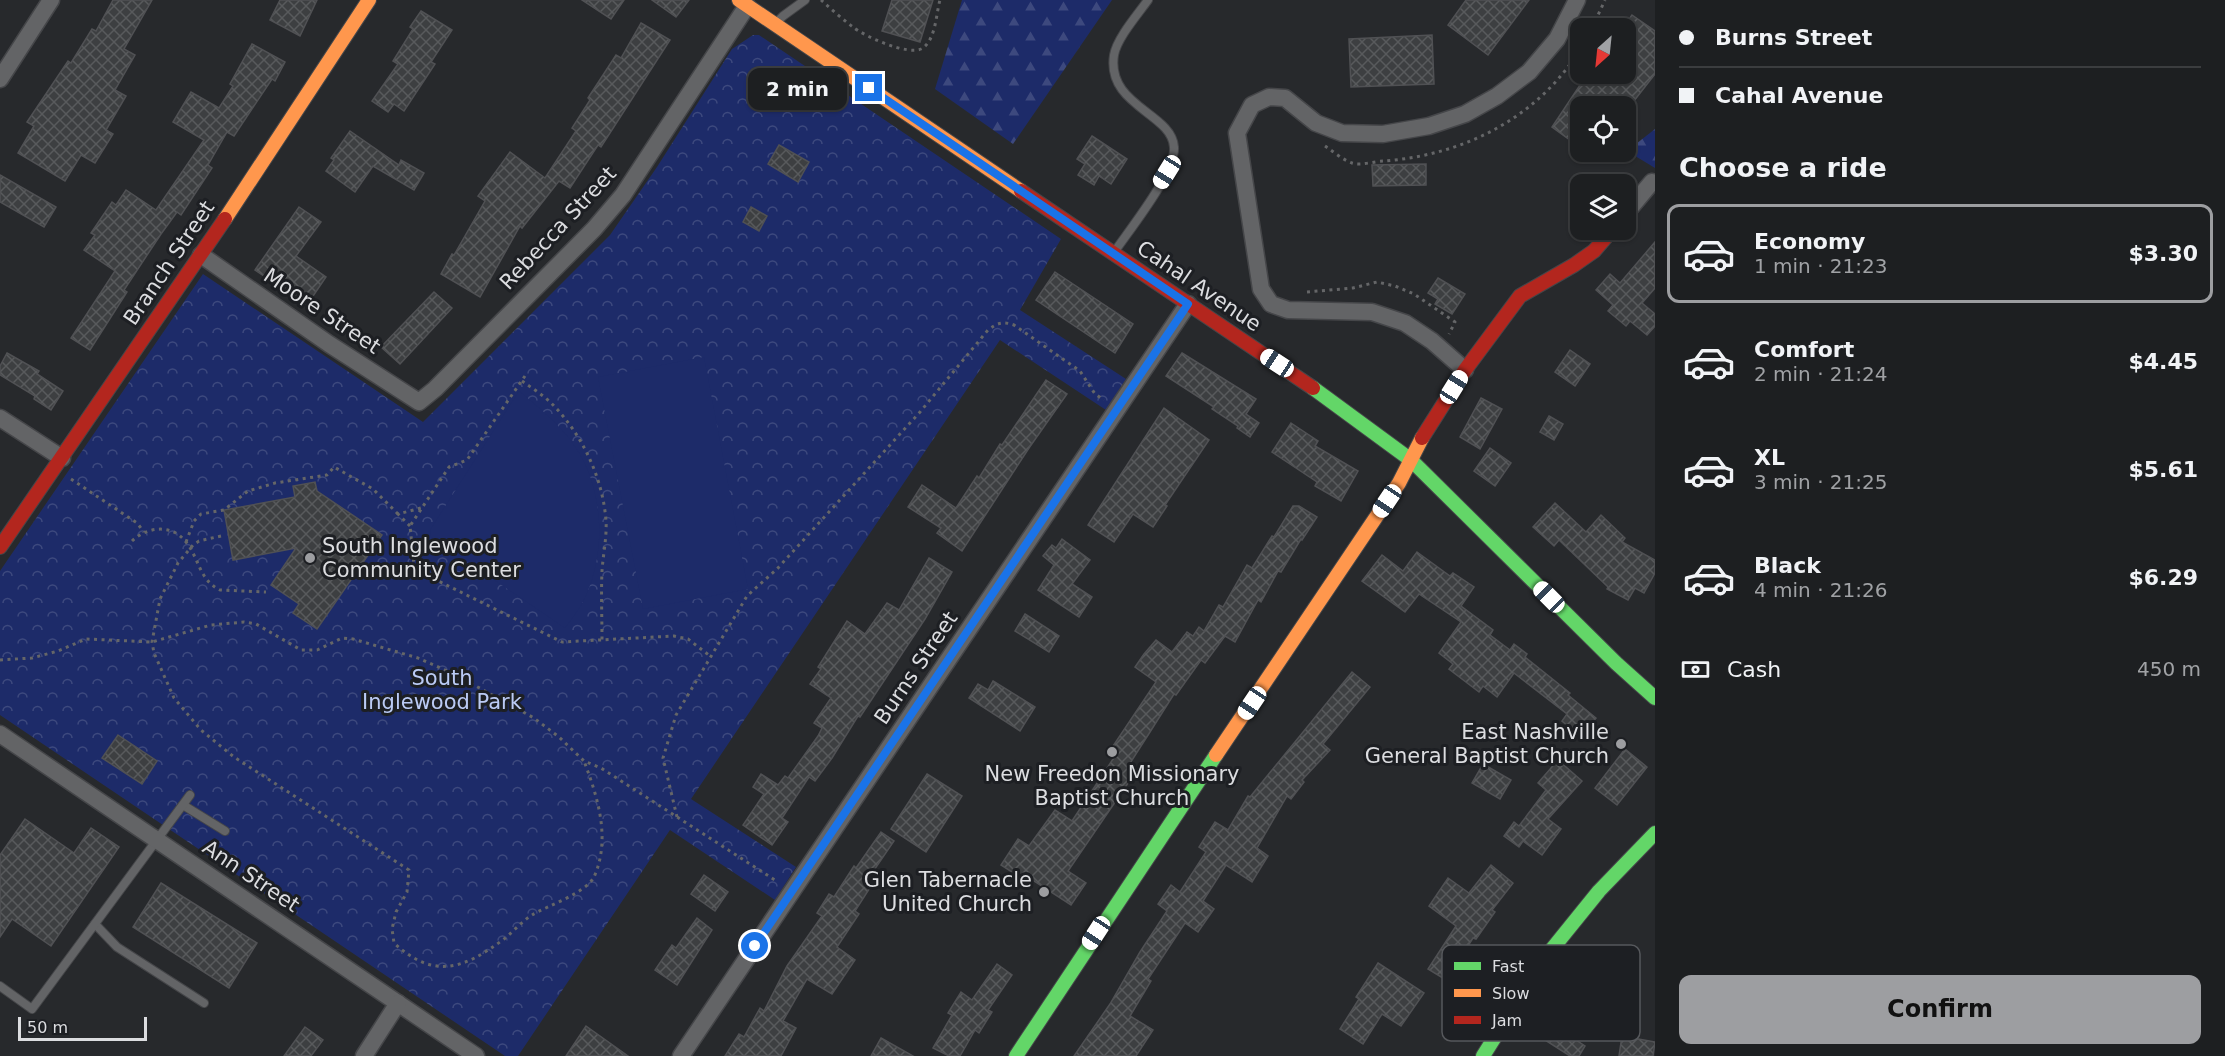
<!DOCTYPE html>
<meta charset="utf-8">
<style>
body{margin:0;font-family:"DejaVu Sans",sans-serif;background:#2a2c2e;color:#f1f3f6;height:100vh;display:flex;flex-direction:column;font-size:22px;white-space:nowrap}
*{box-sizing:border-box;margin:0}
p{font-size:20px;color:#a0a2a5}
.icon{flex:none;width:33px;height:33px;fill:none;stroke:currentColor;stroke-width:2;stroke-linecap:round;stroke-linejoin:round}
.map{position:relative;flex:1;overflow:hidden}
.panel{display:flex;flex-direction:column;background:#1d1f21;width:570px}
.panel>*{flex:none}
.hud{display:grid;align-content:center;height:132px;padding:0 24px;background:#1d1f21}
.needle{width:39px;rotate:207deg}
.tools{position:absolute;left:1570px;top:18px;display:grid;gap:12px}
.tools a{display:grid;place-items:center;width:66px;height:66px;border-radius:12px;background:#1d1f21;box-shadow:0 2px 4px #0004,0 0 0 2px #3b3d3f;font-size:30px}
.scale{position:absolute;left:18px;bottom:15px;width:129px;box-sizing:border-box;padding-left:6px;border:3px solid #dcdde0;border-top:0;font-size:16px;line-height:21px;white-space:nowrap;color:#dcdde0;-webkit-text-stroke:4px #1d1f23;paint-order:stroke}
.end{position:absolute;width:27px;height:27px;margin:-14px;border:8px solid #1a73e8;background:#fff;box-shadow:0 0 0 3px #fff}
.from{border-radius:50%}
.bubble{position:absolute;height:42px;border-radius:12px;background:#1d1f21;box-shadow:0 2px 4px #0004,0 0 0 2px #3b3d3f;font-size:20px;font-weight:700;line-height:42px;text-align:center}
.car{position:absolute;width:18px;height:36px;margin:-18px -9px;border-radius:8px;box-shadow:0 0 4px 2px #0007;background:linear-gradient(#fff 24%,#345 0 40%,#fff 0 76%,#345 0 86%,#fff 0)}
.hud b{display:flex;align-items:center;gap:21px;height:57px;font-size:22px}
.hud b+b{border-top:2px solid #3b3d3f}
.hud i{width:15px;height:15px;background:#f1f3f6}
ul{padding:0;list-style:none}
li{display:flex;align-items:center;gap:18px;height:99px;margin:0 12px 9px;padding:0 12px;border:3px solid transparent;border-radius:12px}
li div{flex:1}
li b{display:block;font-size:22px}
li em{font-style:normal;font-weight:700}
li.on{border-color:#9d9ea1}
li>.icon{width:54px;height:54px;stroke-width:1.5}
h2{padding:0 24px;font-size:27px;line-height:72px}
.pay{display:flex;align-items:center;gap:15px;height:66px;padding:0 24px;font-size:22px}
.pay p{margin-inline-start:auto}
.cta{display:flex;gap:12px;margin-top:auto;padding:12px 24px}
.cta a{flex:1;height:69px;border-radius:12px;background:#9d9ea1;color:#111;font-size:24px;font-weight:700;line-height:69px;text-align:center}
main{display:flex;flex:1;min-height:0}
.map>svg:first-child{display:block}
</style>
<main>
<div class="map">
<svg width="1655" height="1056" viewBox="0 0 1655 1056">
<defs>
<pattern id="forest-firs" width="22" height="20" patternUnits="userSpaceOnUse" patternTransform="scale(1.5)"><rect width="22" height="20" fill="#1d2b69"/><path d="M5 1l3.5 6h-7zM16 11l3.5 6h-7z" fill="#3d497e"/></pattern>
<pattern id="park-crowns" width="20" height="18" patternUnits="userSpaceOnUse" patternTransform="scale(1.5)"><rect width="20" height="18" fill="#1d2b69"/><path d="M2 6a3 3 0 1 1 6 0M12 15a3 3 0 1 1 6 0" fill="none" stroke="#3d497e"/></pattern>
<pattern id="building-cross-hatch" width="8" height="8" patternUnits="userSpaceOnUse" patternTransform="scale(1.5)"><rect width="8" height="8" fill="#3d3f41"/><path d="M0 0l8 8M0 8l8-8" fill="none" stroke="#585a5c"/></pattern>
</defs>
<rect width="100%" height="100%" fill="#27292c"/>
<g fill="url(#forest-firs)">
<polygon points="962,0 1112,0 1013,144 935,89"/>
<polygon points="1655,129 1655,168 1627,151"/>
</g>
<polygon fill="url(#park-crowns)" points="753,35 759,35 1061,239 1020,310 1126,379 1106,410 1000,340 691,799 796,867 775,900 670,830 518,1056 505,1056 0,715 0,571 203,274 423,422 610,235 657,167 732,49"/>
<g fill="#1d2b69">
<polygon points="704,357 748,589 643,609 598,377"/>
<path d="M 519,391 C 542,410 568,431 582,458 C 603,498 605,551 587,593 C 582,606 573,617 565,628 L 431,537 L 430,530 Z"/>
</g>
<g fill="url(#building-cross-hatch)" stroke="#505154" stroke-width="1.5">
<polygon points="113,0 152,0 124,49 135,55 115,90 126,96 106,130 113,134 95,163 81,155 65,181 18,153 34,126 27,122 68,61 71,63 92,29 96,31"/>
<polygon points="280,0 317,0 300,36 270,20"/>
<polygon points="582,0 624,0 611,19"/>
<polygon points="652,0 689,0 676,17"/>
<polygon points="892,0 933,0 920,42 882,31"/>
<polygon points="1466,0 1529,0 1488,55 1448,25"/>
<polygon points="421,11 452,30 431,62 435,64 404,111 394,104 388,112 372,101 398,64 393,61 413,29 410,27"/>
<polygon points="1632,15 1655,31 1655,74 1630,106 1581,106 1581,148 1552,127 1586,76 1594,81 1599,74 1626,74 1626,23"/>
<polygon points="641,23 670,40 601,147 598,145 570,188 559,181 522,228 520,226 480,297 441,274 452,254 454,255 485,201 478,196 510,152 545,178 576,131 572,128 590,100 588,98 616,55 621,58"/>
<polygon points="1432,35 1434,84 1351,87 1349,39"/>
<polygon points="252,44 285,62 275,81 272,79 234,136 227,132 208,165 212,168 181,215 177,212 161,234 124,290 127,292 90,350 71,338 115,271 84,250 95,235 91,233 112,202 116,205 126,190 156,210 204,140 173,122 191,92 219,108 233,86 230,84"/>
<polygon points="350,131 399,165 401,160 424,173 414,190 373,166 355,192 326,171 334,160 331,158"/>
<polygon points="1092,136 1127,159 1111,184 1099,176 1094,185 1078,175 1085,164 1077,159"/>
<polygon points="779,145 809,162 798,182 768,164"/>
<polygon points="1426,164 1426,185 1373,186 1372,165"/>
<polygon points="0,175 56,207 44,227 0,202"/>
<polygon points="299,207 321,222 296,256 326,277 307,305 255,270"/>
<polygon points="751,207 767,216 759,231 743,222"/>
<polygon points="1655,242 1655,288 1642,303 1655,314 1655,326 1647,335 1630,321 1626,326 1608,311 1613,305 1596,290 1610,274 1620,283"/>
<polygon points="1055,272 1133,324 1115,353 1036,300"/>
<polygon points="1438,278 1465,294 1452,314 1435,304 1438,299 1428,293"/>
<polygon points="434,292 452,308 400,364 381,347"/>
<polygon points="1570,350 1590,364 1575,386 1555,372"/>
<polygon points="7,353 39,371 37,374 63,391 51,410 34,399 35,396 0,375 0,366"/>
<polygon points="1182,353 1256,399 1246,414 1259,423 1250,437 1237,428 1238,426 1212,409 1214,407 1166,376"/>
<polygon points="1046,380 1067,394 1029,448 962,551 937,533 941,528 908,507 922,485 956,508 977,476 979,478 1000,444 1002,445"/>
<polygon points="1481,398 1502,409 1480,449 1460,437"/>
<polygon points="1164,408 1209,440 1165,505 1167,506 1153,527 1133,514 1114,542 1088,525"/>
<polygon points="1549,416 1563,424 1554,440 1540,432"/>
<polygon points="1291,423 1318,441 1315,446 1358,471 1341,501 1315,486 1317,482 1272,452"/>
<polygon points="1490,448 1511,463 1495,486 1474,471"/>
<polygon points="315,482 317,491 382,535 317,629 293,613 299,604 271,585 296,548 233,560 224,510 295,497 293,486"/>
<polygon points="1555,503 1586,532 1601,515 1625,538 1622,542 1655,560 1655,573 1644,593 1635,588 1628,600 1607,589 1608,587 1559,540 1554,546 1533,527"/>
<polygon points="1293,506 1299,506 1317,517 1302,540 1301,539 1281,572 1278,571 1261,602 1258,600 1235,642 1225,636 1205,663 1201,660 1176,695 1174,694 1150,732 1127,768 1135,773 1068,871 1086,883 1071,905 1028,877 1026,881 1001,865 1018,839 1029,846 1055,810 1072,821 1117,753 1111,749 1156,682 1135,667 1144,654 1156,640 1172,652 1187,632 1193,636 1199,627 1204,631 1219,605 1223,607 1247,565 1252,568 1272,536 1274,537"/>
<polygon points="1062,539 1090,560 1072,584 1092,597 1079,617 1038,590 1054,565 1043,556 1052,545 1056,548"/>
<polygon points="1417,552 1450,576 1453,573 1474,587 1461,606 1493,630 1490,635 1510,650 1514,644 1527,654 1525,657 1570,693 1568,695 1596,718 1581,737 1562,721 1567,714 1514,673 1497,697 1483,686 1479,692 1449,669 1453,664 1439,653 1461,622 1419,594 1405,612 1362,581 1382,555 1403,571"/>
<polygon points="929,558 952,572 925,619 860,717 858,716 832,758 815,781 809,777 782,818 788,822 772,845 743,825 764,794 753,787 761,774 778,785 785,776 788,778 818,736 822,728 814,723 831,698 810,684 821,669 818,667 847,621 865,634 887,603 899,610"/>
<polygon points="1025,614 1059,636 1049,652 1015,631"/>
<polygon points="1352,672 1370,687 1323,744 1330,750 1302,780 1304,782 1291,799 1287,796 1257,848 1268,856 1252,882 1226,865 1203,901 1214,909 1198,932 1185,923 1148,979 1151,981 1130,1016 1153,1030 1136,1056 1074,1056 1110,1004 1140,952 1167,911 1158,904 1171,885 1180,892 1206,852 1199,847 1215,822 1228,830 1248,796 1250,797"/>
<polygon points="993,681 1035,707 1020,731 969,698 978,684 988,690"/>
<polygon points="118,735 157,761 142,784 102,758"/>
<polygon points="1625,749 1647,767 1617,805 1595,788"/>
<polygon points="1558,760 1582,781 1548,819 1561,829 1542,855 1523,841 1519,847 1504,836 1514,822 1519,826 1546,790 1538,783"/>
<polygon points="1483,764 1511,780 1500,799 1472,783"/>
<polygon points="927,774 962,796 926,852 891,829"/>
<polygon points="25,819 74,853 91,828 119,847 51,946 12,919 0,937 0,855"/>
<polygon points="881,832 894,841 870,876 875,880 855,911 859,914 837,947 855,960 832,994 807,979 783,1021 796,1028 781,1056 725,1056 739,1034 744,1037 760,1008 764,1011 787,966 822,916 817,913 829,894 834,897 854,866 856,868"/>
<polygon points="1491,865 1513,883 1492,910 1495,912 1476,939 1473,938 1446,980 1428,969 1456,926 1429,906 1448,878 1469,893"/>
<polygon points="704,875 728,892 715,911 691,894"/>
<polygon points="161,883 257,943 229,988 133,927"/>
<polygon points="697,918 712,930 677,985 655,970 672,945 676,948"/>
<polygon points="1378,963 1424,993 1401,1026 1382,1014 1363,1044 1340,1029 1359,999 1356,997"/>
<polygon points="997,964 1012,975 988,1010 992,1012 979,1033 975,1030 960,1056 949,1056 933,1048 952,1015 948,1013 961,992 972,1000"/>
<polygon points="1599,968 1618,980 1599,1008 1595,1005 1573,1038 1585,1046 1579,1056 1570,1056 1545,1040 1570,1002 1574,1005"/>
<polygon points="586,1026 628,1056 566,1056"/>
<polygon points="305,1027 323,1040 311,1056 284,1056"/>
<polygon points="1622,1036 1655,1042 1653,1056 1619,1056"/>
<polygon points="881,1038 913,1056 871,1056"/>
</g>
<g fill="none" stroke-linecap="round" stroke-linejoin="round">
<defs>
<g id="lane">
<polyline points="775,24 783,16 805,0"/>
<path d="M 1115,251 C 1130,229 1176,172 1174,147 C 1172,113 1106,106 1114,55 C 1117,38 1138,14 1148,0"/>
<polyline points="183,805 225,831"/>
<polyline points="95,924 117,947 204,1003"/>
<polyline points="0,986 32,1009 190,795"/>
</g>
<g id="street">
<polyline points="0,79 51,0"/>
<polyline points="1626,213 1652,182"/>
<polyline points="201,255 329,344 419,402 435,389 594,229 623,195 747,6"/>
<polyline points="1465,370 1432,341 1405,323 1372,312 1288,310 1271,304 1261,289 1237,133 1252,105 1269,97 1285,98 1316,123 1342,133 1383,134 1429,126 1465,114 1497,96 1529,72 1557,39 1577,0"/>
<polyline points="0,418 62,458"/>
<polyline points="0,734 476,1056"/>
<polyline points="364,1056 398,1003"/>
<polyline points="681,1056 1188,304"/>
</g>
<g id="fast">
<polyline points="1313,388 1411,460 1616,663 1655,698"/>
<polyline points="1016,1056 1216,755"/>
<polyline points="1483,1056 1544,959 1599,891 1655,833"/>
</g>
<g id="slow">
<polyline points="739,0 1021,191"/>
<polyline points="225,219 369,0"/>
<polyline points="1216,755 1399,483 1422,438"/>
</g>
<g id="jam">
<polyline points="1021,191 1313,388"/>
<polyline points="1422,438 1465,370 1520,296 1574,265 1594,251 1612,230"/>
<polyline points="0,547 225,219"/>
</g>
</defs>
<use href="#lane" stroke="#454649" stroke-width="10"/>
<use href="#street" stroke="#454649" stroke-width="19"/>
<use href="#fast" stroke="#454649" stroke-width="16"/>
<use href="#slow" stroke="#454649" stroke-width="16"/>
<use href="#jam" stroke="#454649" stroke-width="16"/>
<g stroke="#656668" stroke-width="3" stroke-dasharray="3 4.5" stroke-linecap="butt">
<path d="M 821,0 C 831,9 842,19 853,27 C 864,36 909,57 923,48 C 936,38 936,14 940,0"/>
<polyline points="1592,28 1605,0"/>
<path d="M 1325,146 C 1334,152 1343,160 1352,163 C 1360,166 1376,161 1384,161 C 1464,155 1538,118 1581,48"/>
<polyline points="1307,292 1353,288 1377,282 1395,286 1414,294 1455,322 1449,334"/>
<polyline points="525,376 467,460 449,467 410,526 414,565 420,572 562,642 674,636 688,639 710,656"/>
<path d="M 522,381 C 533,389 545,396 554,406 C 583,436 603,479 606,521 C 607,537 603,555 602,571 C 601,594 602,617 602,640"/>
<polyline points="71,479 137,523 144,532"/>
<polyline points="410,526 398,514 421,508"/>
<path d="M 221,536 L 199,541 L 193,545 L 178,563 L 160,599 L 152,642 L 154,653 L 174,698 L 201,730 L 234,757 L 409,870 L 407,892 L 396,912 L 392,929 L 394,943 C 434,980 464,969 504,939 C 513,932 521,922 532,915 C 547,906 586,893 594,877 C 611,839 598,798 584,761"/>
<path d="M 132,541 C 147,527 171,523 186,542 C 199,558 199,580 220,590 L 266,592"/>
<polyline points="186,542 194,521 201,514 224,510 248,491 275,483 327,475 334,467 373,489 398,514"/>
<polyline points="0,660 32,658 58,651 86,639 152,642 211,625 244,622 256,624 301,650 317,650 342,638 353,639 418,658 454,674 534,718 559,737 584,761 601,768 778,882"/>
<path d="M 677,817 L 663,758 L 676,715 L 747,596 L 777,569 L 920,412 L 988,330 C 997,323 1003,321 1014,325 L 1080,371 L 1095,394 L 1104,400"/>
</g>
<use href="#lane" stroke="#636466" stroke-width="8"/>
<use href="#street" stroke="#636466" stroke-width="16"/>
<use href="#fast" stroke="#63d668" stroke-width="14"/>
<use href="#slow" stroke="#ff974d" stroke-width="14"/>
<use href="#jam" stroke="#b3261e" stroke-width="14"/>
</g>
<g fill="none" stroke-linecap="round" stroke-linejoin="round">
<polyline stroke="#1a73e8" stroke-width="8" points="755,946 1188,304 869,88"/>
</g>
<g fill="#9d9ea1" stroke="#1d1f23" stroke-width="2">
<circle cx="310" cy="558" r="6"/>
<circle cx="1621" cy="744" r="6"/>
<circle cx="1112" cy="752" r="6"/>
<circle cx="1044" cy="892" r="6"/>
</g>
<g text-anchor="middle" stroke-width="6" stroke-linejoin="round" paint-order="stroke">
<g font-size="21" fill="#dcdde0" stroke="#1d1f23">
<text transform="translate(558 228) rotate(-47)" y="7">Rebecca Street</text>
<text transform="translate(169 263) rotate(-56)" y="7">Branch Street</text>
<text transform="translate(1199 286) rotate(34)" y="7">Cahal Avenue</text>
<text transform="translate(322 311) rotate(34)" y="7">Moore Street</text>
<text transform="translate(916 668) rotate(-56)" y="7">Burns Street</text>
<text transform="translate(251 876) rotate(34)" y="7">Ann Street</text>
</g>
<g font-size="21" fill="#dcdde0" stroke="#1d1f23" text-anchor="end">
<text x="322" y="553" text-anchor="start">South Inglewood<tspan x="322" dy="24">Community Center</tspan></text>
<text x="1609" y="739">East Nashville<tspan x="1609" dy="24">General Baptist Church</tspan></text>
<text x="1112" y="781" text-anchor="middle">New Freedon Missionary<tspan x="1112" dy="24">Baptist Church</tspan></text>
<text x="1032" y="887">Glen Tabernacle<tspan x="1032" dy="24">United Church</tspan></text>
</g>
<g font-size="21" fill="#bbcbf5" stroke="#1d1f23">
<text x="442" y="685">South<tspan x="442" dy="24">Inglewood Park</tspan></text>
</g>
</g>
<rect x="1442" y="945" width="198" height="96" rx="9" fill="#1d1f23" stroke="#56585c" stroke-width="1.5"/>
<rect x="1454" y="962" width="27" height="8" fill="#63d668"/>
<rect x="1454" y="989" width="27" height="8" fill="#ff974d"/>
<rect x="1454" y="1016" width="27" height="8" fill="#b3261e"/>
<g font-size="16" fill="#dcdde0">
<text x="1492" y="972">Fast</text>
<text x="1492" y="999">Slow</text>
<text x="1492" y="1026">Jam</text>
</g>
</svg>
<div class="tools">
<a><svg class="needle" viewBox="-14 -14 28 28"><path d="M0-13l5 13h-10z" fill="#e53935"/><path d="M0 13l5-13h-10z" fill="#a0a2a5"/></svg></a>
<a><svg class="icon" aria-label="locate" viewBox="0 0 24 24"><circle cx="12" cy="12" r="6"/><path d="M12 2v4M12 18v4M2 12h4M18 12h4"/></svg></a>
<a><svg class="icon" aria-label="layers" viewBox="0 0 24 24"><path d="M12 4l9 5-9 5-9-5zM3 14l9 5 9-5"/></svg></a>
</div>
<div class="scale">50 m</div>
<i class="end from" style="left:755px;top:946px"></i>
<i class="end" style="left:869px;top:88px"></i>
<div class="bubble" style="left:748px;top:68px;width:99px">2 min</div>
<i class="car" style="left:1167px;top:172px;rotate:212deg"></i>
<i class="car" style="left:1277px;top:363px;rotate:303deg"></i>
<i class="car" style="left:1454px;top:387px;rotate:32deg"></i>
<i class="car" style="left:1387px;top:501px;rotate:214deg"></i>
<i class="car" style="left:1549px;top:597px;rotate:315deg"></i>
<i class="car" style="left:1252px;top:703px;rotate:214deg"></i>
<i class="car" style="left:1096px;top:933px;rotate:213deg"></i>
</div>
<section class="panel">
<div class="hud">
<b><i class="from"></i>Burns Street</b>
<b><i></i>Cahal Avenue</b>
</div>
<h2>Choose a ride</h2>
<ul>
<li class="on"><svg class="icon" aria-label="car" viewBox="0 0 24 24"><path d="M5 17H2v-5l4-1 3-4h7l3 4 3 1v5h-3M9 17h6M6 11h13"/><circle cx="7" cy="17" r="2"/><circle cx="17" cy="17" r="2"/></svg><div><b>Economy</b><p>1 min · 21:23</p></div><em>$3.30</em></li>
<li><svg class="icon" aria-label="car" viewBox="0 0 24 24"><path d="M5 17H2v-5l4-1 3-4h7l3 4 3 1v5h-3M9 17h6M6 11h13"/><circle cx="7" cy="17" r="2"/><circle cx="17" cy="17" r="2"/></svg><div><b>Comfort</b><p>2 min · 21:24</p></div><em>$4.45</em></li>
<li><svg class="icon" aria-label="car" viewBox="0 0 24 24"><path d="M5 17H2v-5l4-1 3-4h7l3 4 3 1v5h-3M9 17h6M6 11h13"/><circle cx="7" cy="17" r="2"/><circle cx="17" cy="17" r="2"/></svg><div><b>XL</b><p>3 min · 21:25</p></div><em>$5.61</em></li>
<li><svg class="icon" aria-label="car" viewBox="0 0 24 24"><path d="M5 17H2v-5l4-1 3-4h7l3 4 3 1v5h-3M9 17h6M6 11h13"/><circle cx="7" cy="17" r="2"/><circle cx="17" cy="17" r="2"/></svg><div><b>Black</b><p>4 min · 21:26</p></div><em>$6.29</em></li>
</ul>
<div class="pay"><svg class="icon" aria-label="cash" viewBox="0 0 24 24"><path d="M3 7h18v10H3z"/><circle cx="12" cy="12" r="2"/></svg>Cash<p>450 m</p></div>
<div class="cta"><a>Confirm</a></div>
</section>
</main>
